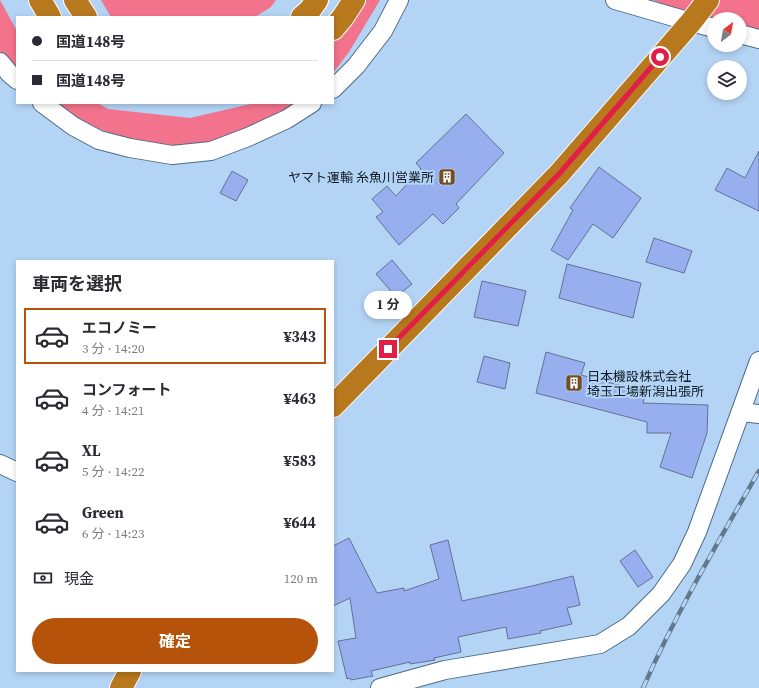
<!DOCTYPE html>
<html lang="ja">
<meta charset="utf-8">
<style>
body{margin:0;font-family:"Source Serif 4","Noto Sans JP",serif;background:#f2f2f3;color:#2b2b33;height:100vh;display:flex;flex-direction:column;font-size:15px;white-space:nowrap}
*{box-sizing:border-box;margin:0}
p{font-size:13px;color:#7c7c81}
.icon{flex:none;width:22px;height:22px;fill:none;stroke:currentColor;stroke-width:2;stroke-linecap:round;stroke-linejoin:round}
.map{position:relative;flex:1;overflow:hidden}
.side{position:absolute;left:16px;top:260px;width:318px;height:412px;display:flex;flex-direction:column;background:#fff;border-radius:0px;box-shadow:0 2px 6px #0003}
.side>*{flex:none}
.hud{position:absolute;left:16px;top:16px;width:318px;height:88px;border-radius:0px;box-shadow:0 2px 6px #0003;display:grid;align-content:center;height:88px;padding:0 16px;background:#fff}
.needle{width:26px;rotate:31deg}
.controls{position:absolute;left:707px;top:12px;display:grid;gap:8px}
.controls a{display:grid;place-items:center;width:40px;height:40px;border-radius:50%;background:#fff;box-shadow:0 2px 6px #0003;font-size:20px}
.end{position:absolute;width:18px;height:18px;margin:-9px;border:5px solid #e11d48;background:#fff;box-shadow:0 0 0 2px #fff}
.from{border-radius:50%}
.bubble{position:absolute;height:28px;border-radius:14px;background:#fff;box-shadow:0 2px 6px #0003;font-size:13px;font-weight:700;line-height:28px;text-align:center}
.hud b{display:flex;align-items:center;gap:14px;height:38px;font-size:15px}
.hud b+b{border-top:1px solid #e1e1e2}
.hud i{width:10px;height:10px;background:#2b2b33}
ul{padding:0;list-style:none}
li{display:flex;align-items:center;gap:12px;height:56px;margin:0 8px 6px;padding:0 8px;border:2px solid transparent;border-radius:0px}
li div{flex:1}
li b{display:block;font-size:15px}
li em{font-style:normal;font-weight:700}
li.active{border-color:#b45309}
li>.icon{width:36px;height:36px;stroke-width:1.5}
h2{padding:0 16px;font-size:18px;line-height:48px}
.pay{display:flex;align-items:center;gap:10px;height:44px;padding:0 16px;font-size:15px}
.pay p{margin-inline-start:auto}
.cta{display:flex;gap:8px;margin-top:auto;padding:8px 16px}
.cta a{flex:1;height:46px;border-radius:24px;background:#b45309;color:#fff;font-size:16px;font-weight:700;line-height:46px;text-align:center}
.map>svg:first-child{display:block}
</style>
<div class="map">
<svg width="759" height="688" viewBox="0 0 759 688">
<rect width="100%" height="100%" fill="#b4d4f5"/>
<g fill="#f3728c">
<polygon points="0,0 17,31 17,73 10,67 0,51"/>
<polygon points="101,0 276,0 271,7 255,17 111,17"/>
<polygon points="364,0 380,0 349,52 333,73 333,42 342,32"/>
<polygon points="653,0 759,0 759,30 740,25 740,19 718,19 672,7"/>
<polygon points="55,103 98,103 108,109 190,118 255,103 299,103 281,115 213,142 175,147 122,138 85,123"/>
</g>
<g fill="#98afef" stroke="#647094">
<polygon points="466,114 504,153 456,204 459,208 443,224 433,214 399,245 376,217 383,212 372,199 387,186 396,196 421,169 416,163"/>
<polygon points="759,151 759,211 715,190 727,168 745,178"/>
<polygon points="599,167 641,198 613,238 593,224 568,260 551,250 573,210 570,208"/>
<polygon points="232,171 248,180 236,201 220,193"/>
<polygon points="654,238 692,251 684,273 646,262"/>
<polygon points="392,260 412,284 396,297 376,274"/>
<polygon points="567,264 641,283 633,318 559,298"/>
<polygon points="482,281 526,291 518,326 474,317"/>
<polygon points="546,352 585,363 581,375 646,392 643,403 708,405 707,433 692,478 660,467 671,433 647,433 647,422 536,393"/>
<polygon points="484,356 510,363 505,389 477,382"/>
<polygon points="349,538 377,593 404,588 404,591 439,579 430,545 448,540 462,601 532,586 573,576 580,605 567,608 572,624 540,631 541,633 508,639 506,627 458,637 461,652 434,658 435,660 410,664 410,662 371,671 373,676 351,680 350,678 347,679 338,641 356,638 350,598 333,606 333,546"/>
<polygon points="635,550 653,577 638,587 620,561"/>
</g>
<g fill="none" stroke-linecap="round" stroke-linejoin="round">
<defs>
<g id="street">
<polyline points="615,0 691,22 714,28"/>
<polyline points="740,34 759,39"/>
<polyline points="0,62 10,74 17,80"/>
<polyline points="333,89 356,66 383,31 399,0"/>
<polyline points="42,103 73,126 99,140 130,148 172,155 211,151 248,137 287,119 312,103"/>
<polyline points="741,412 759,414"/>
<polyline points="0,464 17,472"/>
<polyline points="380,688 445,670 600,644 629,626 661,594 682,564 697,532 759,361"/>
</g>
<g id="highway">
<polyline points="40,0 50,17"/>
<polyline points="75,0 86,17"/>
<polyline points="302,17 310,10 317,0"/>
<polyline points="333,29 343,17 354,0"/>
<polyline points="333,406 559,174 691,22 708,0"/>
<polyline points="121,688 130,671"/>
</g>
</defs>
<use href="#street" stroke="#4d6a87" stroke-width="20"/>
<use href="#highway" stroke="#fff" stroke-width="24"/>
<use href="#street" stroke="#fff" stroke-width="18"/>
<use href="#highway" stroke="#b8781e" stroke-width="22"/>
<defs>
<path id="rail" d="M 643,688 C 676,613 718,542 759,471"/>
</defs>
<use href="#rail" stroke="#62788e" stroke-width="4.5"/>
<use href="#rail" stroke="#b4d4f5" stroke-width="3" stroke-dasharray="9" stroke-linecap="butt"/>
</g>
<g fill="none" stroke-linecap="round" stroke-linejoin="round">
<polyline stroke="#e11d48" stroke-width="5" points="388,349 559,174 660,57"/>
</g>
<defs>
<symbol id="building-square" viewBox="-11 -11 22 22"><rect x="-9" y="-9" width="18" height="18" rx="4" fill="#714f27" stroke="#b4d4f5"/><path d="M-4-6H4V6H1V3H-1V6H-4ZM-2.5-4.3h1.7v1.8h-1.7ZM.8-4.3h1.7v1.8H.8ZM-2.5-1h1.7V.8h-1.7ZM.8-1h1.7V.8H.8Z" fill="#fff"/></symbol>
</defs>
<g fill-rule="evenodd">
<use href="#building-square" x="437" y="167" width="20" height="20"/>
<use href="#building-square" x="564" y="373" width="20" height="20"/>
</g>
<g text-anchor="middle" stroke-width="4" stroke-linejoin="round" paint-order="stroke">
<g font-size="13" fill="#101c27" stroke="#b4d4f5" text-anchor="end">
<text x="434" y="182">ヤマト運輸 糸魚川営業所</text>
<text x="587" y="381" text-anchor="start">日本機設株式会社<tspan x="587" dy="15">埼玉工場新潟出張所</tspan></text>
</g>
</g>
</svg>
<div class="controls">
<a><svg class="needle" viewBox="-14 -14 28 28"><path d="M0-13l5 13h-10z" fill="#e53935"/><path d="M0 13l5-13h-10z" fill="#7c7c81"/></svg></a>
<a><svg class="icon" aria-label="layers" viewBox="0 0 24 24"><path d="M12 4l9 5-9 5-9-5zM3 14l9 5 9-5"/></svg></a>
</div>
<i class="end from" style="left:660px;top:57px"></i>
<i class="end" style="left:388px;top:349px"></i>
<div class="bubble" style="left:364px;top:291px;width:48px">1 分</div>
<div class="hud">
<b><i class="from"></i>国道148号</b>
<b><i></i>国道148号</b>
</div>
<section class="side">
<h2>車両を選択</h2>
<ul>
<li class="active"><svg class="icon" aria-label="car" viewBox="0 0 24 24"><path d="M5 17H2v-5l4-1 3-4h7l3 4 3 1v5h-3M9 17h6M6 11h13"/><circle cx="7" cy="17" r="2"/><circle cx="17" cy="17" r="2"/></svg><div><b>エコノミー</b><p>3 分 · 14:20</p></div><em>¥343</em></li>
<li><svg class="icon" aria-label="car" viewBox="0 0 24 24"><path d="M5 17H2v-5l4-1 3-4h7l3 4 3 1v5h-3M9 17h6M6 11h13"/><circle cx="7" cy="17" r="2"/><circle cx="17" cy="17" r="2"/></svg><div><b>コンフォート</b><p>4 分 · 14:21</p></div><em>¥463</em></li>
<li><svg class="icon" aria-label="car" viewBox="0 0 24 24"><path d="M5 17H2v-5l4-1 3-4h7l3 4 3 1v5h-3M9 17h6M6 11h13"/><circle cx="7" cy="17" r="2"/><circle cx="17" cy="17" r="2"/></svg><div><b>XL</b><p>5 分 · 14:22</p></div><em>¥583</em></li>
<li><svg class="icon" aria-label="car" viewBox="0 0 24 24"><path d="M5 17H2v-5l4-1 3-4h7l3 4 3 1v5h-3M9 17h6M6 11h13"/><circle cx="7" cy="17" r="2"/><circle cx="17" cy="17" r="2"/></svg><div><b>Green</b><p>6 分 · 14:23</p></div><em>¥644</em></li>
</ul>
<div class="pay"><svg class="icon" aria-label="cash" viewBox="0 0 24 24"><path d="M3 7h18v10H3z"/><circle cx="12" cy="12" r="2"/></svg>現金<p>120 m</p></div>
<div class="cta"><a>確定</a></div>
</section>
</div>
